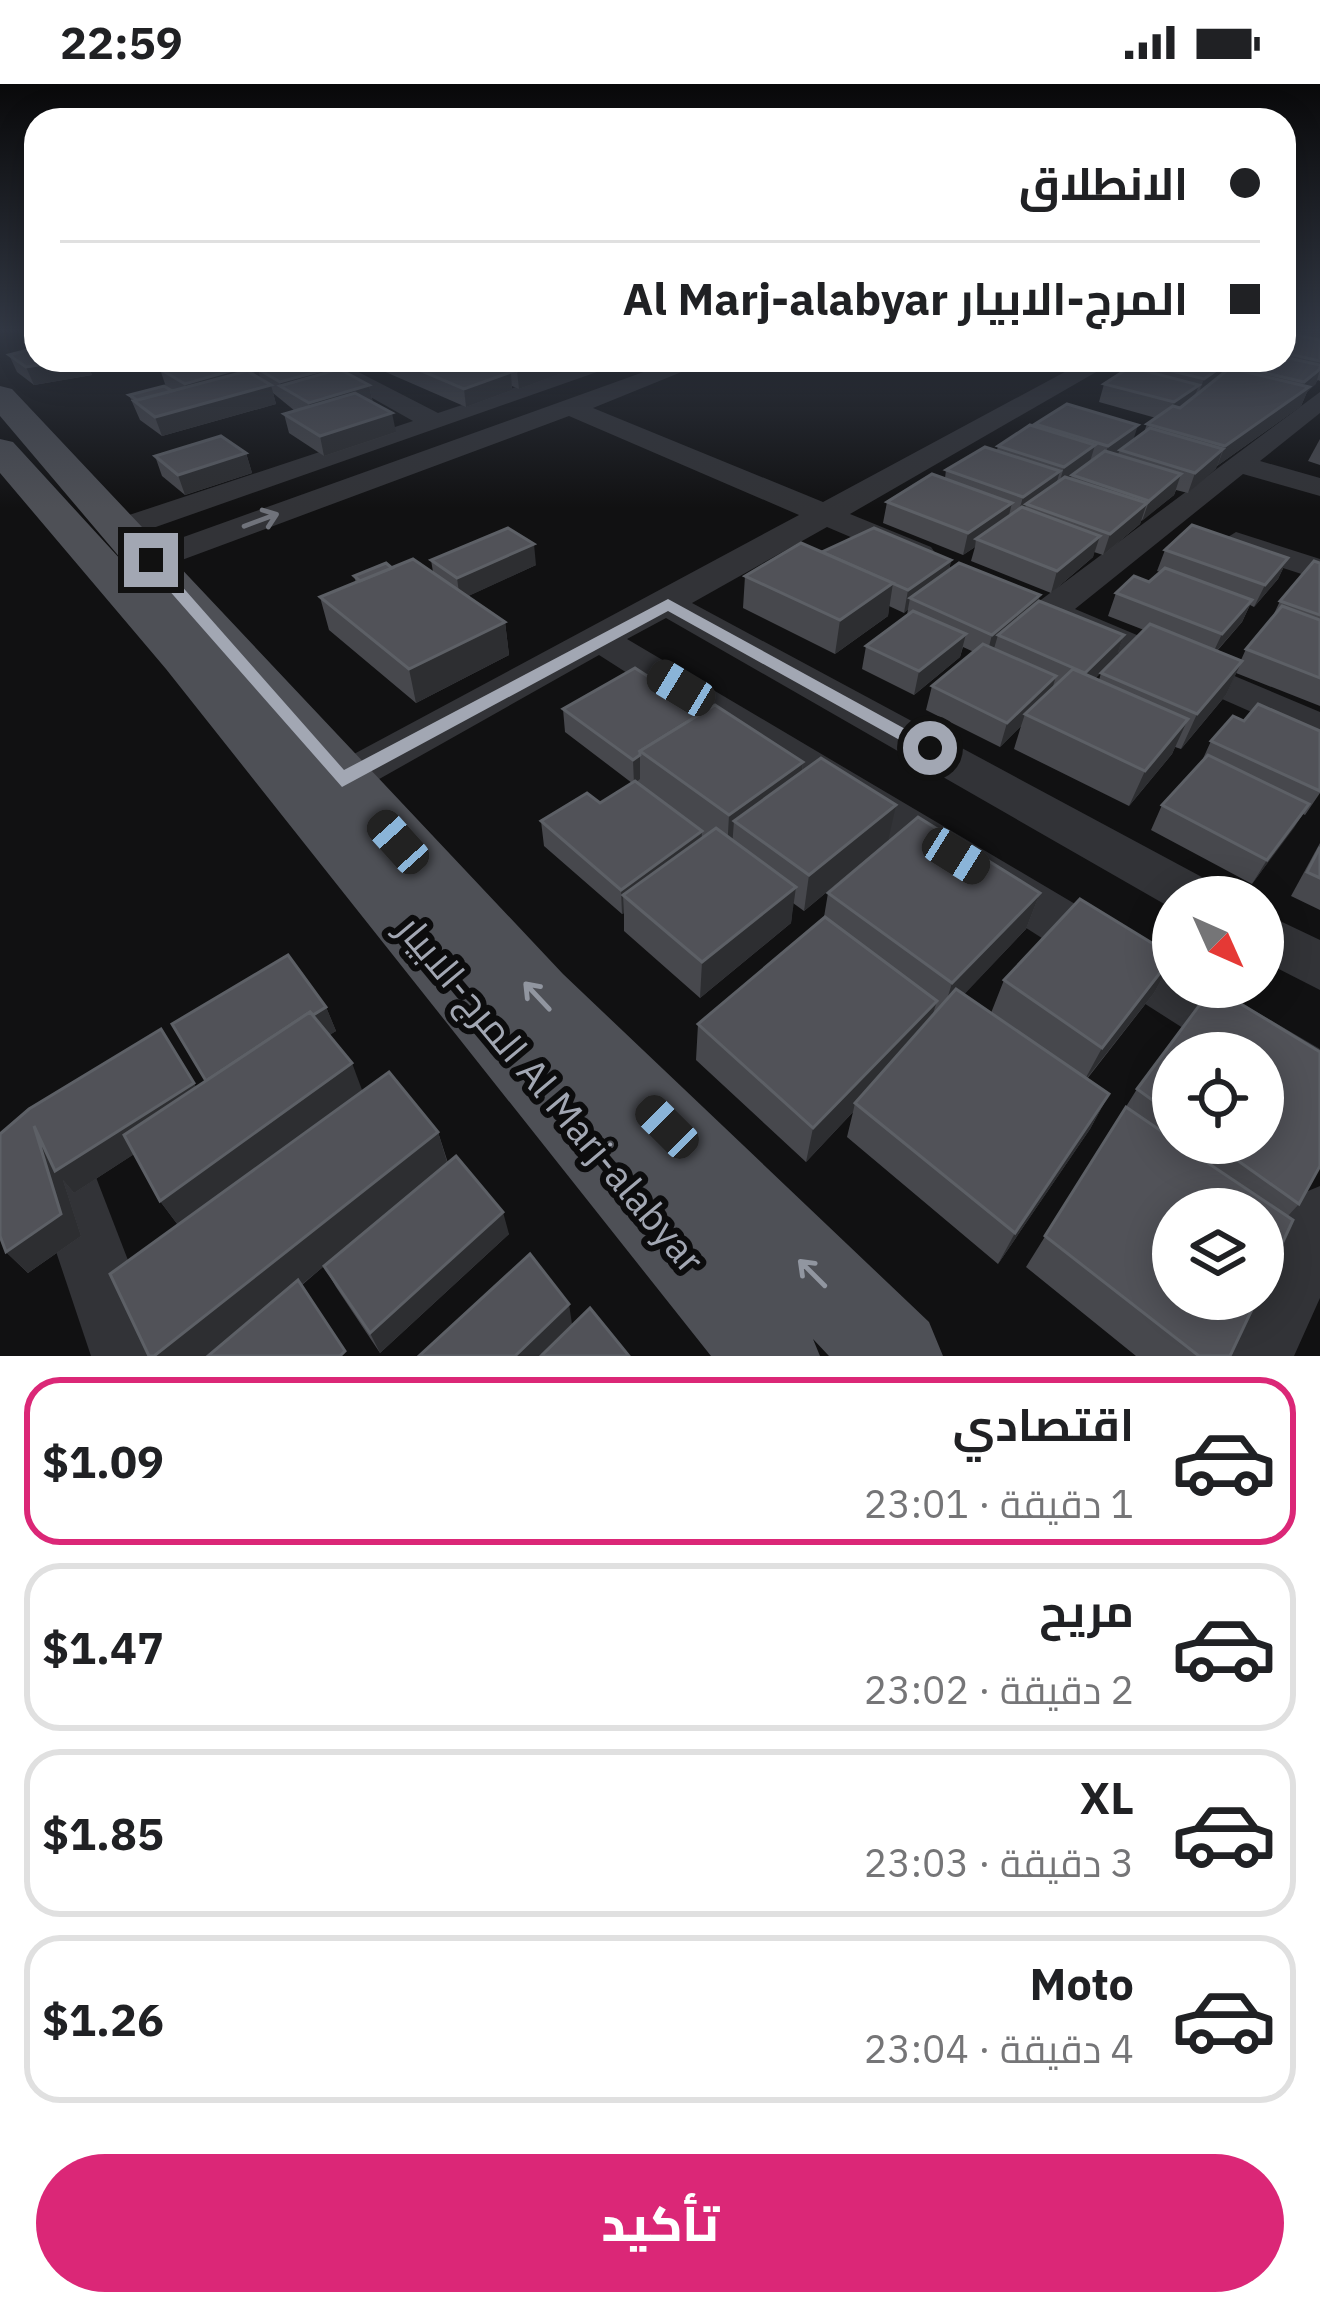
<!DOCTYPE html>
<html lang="ar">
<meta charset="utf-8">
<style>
body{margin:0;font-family:"IBM Plex Sans",Cairo,sans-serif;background:#f6f6f6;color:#202124;direction:rtl;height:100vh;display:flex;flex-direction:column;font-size:45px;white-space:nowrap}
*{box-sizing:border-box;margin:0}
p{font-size:39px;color:#757577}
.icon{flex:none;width:66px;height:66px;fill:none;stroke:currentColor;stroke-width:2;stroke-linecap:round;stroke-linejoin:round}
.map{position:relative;height:1272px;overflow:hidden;direction:ltr}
.drawer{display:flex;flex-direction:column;background:#fff;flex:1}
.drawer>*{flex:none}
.hud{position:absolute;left:24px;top:24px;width:1272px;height:264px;border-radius:36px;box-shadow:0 6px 30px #0003;direction:rtl;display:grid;align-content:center;height:264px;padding:0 36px;background:#fff}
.needle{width:78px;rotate:135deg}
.controls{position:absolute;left:1152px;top:792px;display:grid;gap:24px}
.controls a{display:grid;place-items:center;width:132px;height:132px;border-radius:50%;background:#fff;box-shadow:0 6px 30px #0003;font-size:60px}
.end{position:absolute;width:54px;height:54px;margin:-27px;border:15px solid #a2a7b3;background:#111;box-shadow:0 0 0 6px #111}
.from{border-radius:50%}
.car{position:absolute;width:36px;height:72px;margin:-36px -18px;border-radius:15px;box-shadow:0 0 9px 3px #0007;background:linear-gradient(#222 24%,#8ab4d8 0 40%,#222 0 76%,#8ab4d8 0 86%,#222 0)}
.hud b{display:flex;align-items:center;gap:42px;height:114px;font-size:45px}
.hud b+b{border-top:3px solid #e0e0e0}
.hud i{width:30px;height:30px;background:#202124}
ul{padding:21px 0 0;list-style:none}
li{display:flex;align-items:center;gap:36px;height:168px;margin:0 24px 18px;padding:0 12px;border:6px solid #e0e0e0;border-radius:36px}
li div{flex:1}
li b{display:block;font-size:45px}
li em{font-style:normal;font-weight:800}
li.active{border-color:#db2777}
li>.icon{width:108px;height:108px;stroke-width:1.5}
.button{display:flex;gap:24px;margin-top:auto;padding:24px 36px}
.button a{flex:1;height:138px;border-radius:72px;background:#db2777;color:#fff;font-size:48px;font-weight:800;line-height:138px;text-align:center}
.status{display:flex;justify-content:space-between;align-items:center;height:84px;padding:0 60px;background:#fff;direction:ltr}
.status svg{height:33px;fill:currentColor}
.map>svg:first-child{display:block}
</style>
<div class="status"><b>22:59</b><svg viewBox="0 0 49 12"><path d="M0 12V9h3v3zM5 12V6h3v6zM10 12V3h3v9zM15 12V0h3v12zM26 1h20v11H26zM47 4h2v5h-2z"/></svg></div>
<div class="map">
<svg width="1320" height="1272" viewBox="0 0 1320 1272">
<rect width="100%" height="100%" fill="#111112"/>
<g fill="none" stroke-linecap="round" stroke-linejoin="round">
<g fill="#323337" fill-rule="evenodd">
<polygon points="305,276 335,276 438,329 594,277 614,282 133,451 111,451 106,444 111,437 413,337"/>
<polygon points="677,276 711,276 593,324 823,418 1087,276 1117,276 850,430 931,463 936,470 931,477 907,477 827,443 692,519 1213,799 1221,813 1173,813 1173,825 666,534 627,555 1173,878 1173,903 1214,903 1320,965 1320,1026 1263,995 1263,969 1222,969 599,571 358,707 342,712 326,707 319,696 326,685 799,431 569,332 163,483 151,486 134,476 139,469"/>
<polygon points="1320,308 1320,329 1260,377 1320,394 1320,412 1243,390 1075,525 1320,628 1320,658 1038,534 1033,526 1038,518"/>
<polygon points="1236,448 1320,475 1320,496 1224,465 1220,458"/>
<polygon points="1263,829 1320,856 1320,906 1263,877"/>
<polygon points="48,1017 70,1026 165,1272 91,1272 16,1048 26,1026"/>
<polygon points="1320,1102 1320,1214 1294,1272 1219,1272 1245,1215 1263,1215 1263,1179 1296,1112"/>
</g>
<polygon fill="#4e5056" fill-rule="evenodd" points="0,302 12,305 563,890 929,1238 943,1272 829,1272 813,1255 820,1272 711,1272 166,585 0,389 0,355 13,358 133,489 0,332"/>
</g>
<g fill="#47484d" fill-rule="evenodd">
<polygon points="1284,245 1320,245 1320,297 1318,296 1307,308 1301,322 1217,382 1188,409 1176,406 1174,411 1141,437 1140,440 1103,471 1094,468 1093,473 1051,509 971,477 975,463 963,471 883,439 887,418 945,394 946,386 997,366 998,362 1035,343 1035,340 1133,356 1144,348 1147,340 1156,334 1099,318 1104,300 1142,286 1144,280 1151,276 1284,276"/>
<polygon points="9,271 36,276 106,276 98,278 100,281 89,284 92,291 34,301 17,288"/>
<polygon points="193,276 334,276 344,288 369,301 373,319 396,348 324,372 289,349 284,330 295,327 273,309 276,320 162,352 140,336 129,311 166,303 160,285"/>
<polygon points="358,276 562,276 562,289 519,305 512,302 512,306 466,323"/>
<polygon points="1320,355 1320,381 1308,377"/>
<polygon points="246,369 252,389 185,411 162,392 155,372"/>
<polygon points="1165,466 1288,474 1278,495 1254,523 1250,521 1242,538 1217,567 1241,576 1246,565 1271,536 1280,517 1320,479 1320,622 1236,589 1226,611 1181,665 1175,663 1172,670 1129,722 1014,665 1021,642 1000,663 926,626 932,602 974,568 963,563 960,573 914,611 862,585 866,562 907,531 908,525 904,529 889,522 888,532 835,570 743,524 745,492 951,476 949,487 1124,551 1116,574 1095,594 1099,596 1101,589 1144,546 1108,532 1116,509 1149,498 1160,488 1157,487"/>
<polygon points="431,476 536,481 468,512 505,538 509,571 416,619 329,546 320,513 356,499 354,492 392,484 433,488"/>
<polygon points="563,625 703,628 803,678 802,688 888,757 804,827 793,819 791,839 700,914 624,847 624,829 622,830 544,762 541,737 600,719 632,699 565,648"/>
<polygon points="1244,637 1320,647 1320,709 1305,731 1303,730 1252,800 1151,746 1162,721 1201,679 1211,657"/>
<polygon points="1320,759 1320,826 1291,812"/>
<polygon points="828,809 1040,809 1026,845 964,910 991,929 1004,896 1173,875 1154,909 1087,995 1109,1010 1090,1045 998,1180 847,1053 853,1028 806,1078 696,976 698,940 824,833"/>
<path d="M 1213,903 L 1320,968 L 1320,1082 L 1299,1120 L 1287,1133 L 1293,1136 L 1263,1201 L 1263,1125 L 1173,1125 L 1173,1215 L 1257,1215 L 1230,1272 L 1136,1272 L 1026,1183 L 1137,1005 ZM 1173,969 L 1263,969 L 1263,1059 L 1173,1059 Z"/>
<polygon points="326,923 336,947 329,951 362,1007 438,1048 448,1079 509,1150 380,1269 336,1203 324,1182 302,1201 178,1141 160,1117 134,1070 74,1109 63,1096 81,1152 28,1189 6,1168 0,1050 196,1003"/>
</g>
<g fill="#2d2e31">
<polygon points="71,276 106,276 98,278 100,281 89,284 92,291 34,301 26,283"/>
<polygon points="123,276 150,276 125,282"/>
<polygon points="267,276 292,276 258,285 261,297 257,298 252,280"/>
<polygon points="549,276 562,276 562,289 519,305 517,287"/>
<polygon points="342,281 346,298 281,303 280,298"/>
<polygon points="1224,281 1218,299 1197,313 1204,295"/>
<polygon points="240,284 245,302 191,318 185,300"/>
<polygon points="1320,285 1316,300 1307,308 1301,322 1217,382 1225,362 1299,310 1304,298"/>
<polygon points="511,288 512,306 466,323 464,305"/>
<polygon points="271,301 276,320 162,352 155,333"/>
<polygon points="369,301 373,320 314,338 309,319"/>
<polygon points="1199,301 1192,319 1167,337 1174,318"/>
<polygon points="392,329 396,348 324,372 320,352"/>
<polygon points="1138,341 1132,360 1120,366 1118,370 1102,382 1108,362"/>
<polygon points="1095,361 1089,381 1072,391 1071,394 1058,403 1064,383"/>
<polygon points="1223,365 1216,385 1188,409 1195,389"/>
<polygon points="246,369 252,389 185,411 178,391"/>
<polygon points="1060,387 1054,408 1026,420 1024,429 1017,434 1023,413"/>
<polygon points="1181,390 1174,411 1142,437 1149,417"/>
<polygon points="1012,419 1007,439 976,455 975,463 963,471 968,449"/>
<polygon points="1147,419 1140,440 1103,471 1110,450"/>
<polygon points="1100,452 1093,473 1051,509 1057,487"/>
<polygon points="534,460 536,481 460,516 457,494"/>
<polygon points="1288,474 1278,495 1254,523 1265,501"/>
<polygon points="951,476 947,498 910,514 908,525 904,529 908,506"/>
<polygon points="893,499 888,532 835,570 840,536"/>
<polygon points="1040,511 1033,534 998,551 993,568 986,574 992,551"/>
<polygon points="1252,516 1242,538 1211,573 1222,550"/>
<polygon points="505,538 509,571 416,619 409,585"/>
<polygon points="966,550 960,573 914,611 919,587"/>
<polygon points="1124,551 1116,574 1077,613 1085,589"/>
<polygon points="1242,577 1226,611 1181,665 1197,630"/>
<polygon points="1056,592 1049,616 1025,630 1021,642 1000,663 1007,639"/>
<polygon points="1188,635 1172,670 1129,722 1145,687"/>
<polygon points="640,671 640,695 634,700 633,676"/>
<polygon points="803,678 799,713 734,737 732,763 727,767 729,731"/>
<polygon points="1309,720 1294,744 1252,800 1267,776"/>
<polygon points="896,721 888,757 804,827 809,791"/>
<polygon points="702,747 701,772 623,811 624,829 622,830 621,806"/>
<polygon points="796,803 791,839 700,914 702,878"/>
<polygon points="1040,809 1026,845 941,935 952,899"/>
<polygon points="1173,875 1154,909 1083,999 1102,964"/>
<polygon points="937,917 926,952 855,1019 853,1028 806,1078 813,1044"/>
<polygon points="326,923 336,947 221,1022 208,999"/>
<polygon points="352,979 365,1014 184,1149 160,1117"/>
<polygon points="194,999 207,1023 74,1109 63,1096 81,1152 28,1189 6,1168 34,1042"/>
<polygon points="1109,1010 1090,1045 998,1180 1015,1149"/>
<polygon points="438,1048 448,1081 214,1272 154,1272"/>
<polygon points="503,1128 509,1150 380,1269 370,1249"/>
<polygon points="569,1220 572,1240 540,1272 515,1272"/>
</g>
<g fill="#515258" stroke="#5d6066" stroke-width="3">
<polygon points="1287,249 1320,256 1320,277 1284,269 1284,251"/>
<polygon points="36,264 36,276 71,276 26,283 9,271"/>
<polygon points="1284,273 1320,281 1320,285 1304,298 1239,283 1248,276 1284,276"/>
<polygon points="193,276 225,276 240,284 185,300 160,285"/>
<polygon points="245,276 267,276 252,280"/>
<polygon points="292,276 334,276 342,281 280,298 258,285"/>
<polygon points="396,276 481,276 511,288 464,305"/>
<polygon points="490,276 549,276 517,287"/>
<polygon points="1151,276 1204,276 1224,281 1204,295 1144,280"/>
<polygon points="1130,283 1199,301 1174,318 1104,300"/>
<polygon points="1230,284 1309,303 1225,362 1147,340 1173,322 1180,324"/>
<polygon points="339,285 369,301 309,319 280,302"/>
<polygon points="247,287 271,301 155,333 134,317"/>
<polygon points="164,302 172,307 137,316 129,311"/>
<polygon points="355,309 392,329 320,352 284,330"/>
<polygon points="1067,320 1138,341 1108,362 1035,340"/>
<polygon points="1030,341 1095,361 1064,383 998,362"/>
<polygon points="1150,344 1223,365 1195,389 1120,366"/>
<polygon points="221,352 246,369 178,391 155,372"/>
<polygon points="985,363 1060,387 1023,413 946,386"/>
<polygon points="1105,367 1181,390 1149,417 1072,391"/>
<polygon points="932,390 1012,419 968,449 887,418"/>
<polygon points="1065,393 1147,419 1110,450 1026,420"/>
<polygon points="1022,423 1100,452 1057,487 976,455"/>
<polygon points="1192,441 1288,474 1265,501 1165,466"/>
<polygon points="508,444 534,460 457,494 431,476"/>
<polygon points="874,444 951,476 908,506 822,468"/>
<polygon points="801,459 893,499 840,536 745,492"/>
<polygon points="413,475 505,538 409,585 320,513"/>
<polygon points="1314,477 1320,479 1320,531 1280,517"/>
<polygon points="386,479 392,484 360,497 354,492"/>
<polygon points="959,479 1040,511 992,551 910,514"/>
<polygon points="1165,484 1252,516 1222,550 1116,509 1134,492 1149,498"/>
<polygon points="1039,517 1124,551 1085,589 998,551"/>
<polygon points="1282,522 1320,536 1320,594 1246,565"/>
<polygon points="913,527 966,550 919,587 866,562"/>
<polygon points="1150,540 1242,577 1197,630 1101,589"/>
<polygon points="983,560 1056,592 1007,639 932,602"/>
<polygon points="635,584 703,628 640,667 640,671 633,676 563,625"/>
<polygon points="1073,585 1188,635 1145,687 1025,630"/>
<polygon points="1258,620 1320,647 1320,707 1211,657 1233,632 1244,637"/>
<polygon points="715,621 803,678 729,731 640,667"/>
<polygon points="1208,671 1309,720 1267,776 1162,721"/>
<polygon points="821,674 896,721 809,791 734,737"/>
<polygon points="635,697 702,747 621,806 541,737 587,709 600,719"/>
<polygon points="918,733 1040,809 952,899 828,809"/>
<polygon points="716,744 796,803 702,878 623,811"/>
<polygon points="1320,763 1320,794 1307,788"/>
<polygon points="1080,815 1173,872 1102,964 1004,896"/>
<polygon points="825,833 937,917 813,1044 698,940"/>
<polygon points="288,871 326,923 313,931 310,928 206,997 172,940"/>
<polygon points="1213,903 1320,968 1320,1082 1299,1120 1213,1059 1263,1059 1263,969 1173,969 1173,1031 1137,1005"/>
<polygon points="956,905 1109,1010 1015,1149 855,1019"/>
<polygon points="310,928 352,979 160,1117 124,1051"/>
<polygon points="161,945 194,999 55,1087 34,1042 61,1130 6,1168 0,1152 0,1050 29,1025"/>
<polygon points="389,988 438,1048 154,1272 149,1272 110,1190"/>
<polygon points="1126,1023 1173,1055 1173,1059 1178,1059 1293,1136 1263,1201 1263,1125 1173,1125 1173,1215 1257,1215 1230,1272 1199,1272 1045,1152"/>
<polygon points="456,1072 503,1128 370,1249 324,1182"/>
<polygon points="530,1170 569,1220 515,1272 419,1272"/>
<polygon points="298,1196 345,1267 340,1272 208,1272"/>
<polygon points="590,1224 629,1272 541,1272"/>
</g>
<defs><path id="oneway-shaft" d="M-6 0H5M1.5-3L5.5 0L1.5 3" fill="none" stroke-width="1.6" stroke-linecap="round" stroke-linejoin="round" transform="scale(3)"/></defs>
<use stroke="#70737b" href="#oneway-shaft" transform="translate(261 436) rotate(-20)"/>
<g stroke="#9196a0">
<use href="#oneway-shaft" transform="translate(537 912) rotate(-133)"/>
<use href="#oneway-shaft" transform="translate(812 1189) rotate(-135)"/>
</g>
<linearGradient id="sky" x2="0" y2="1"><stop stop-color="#09090a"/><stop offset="0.58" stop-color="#323844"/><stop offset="1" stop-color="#323844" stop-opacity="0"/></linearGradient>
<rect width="1320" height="424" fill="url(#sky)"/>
<polygon fill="#a2a7b3" points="145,473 156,473 344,686 668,515 940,664 923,669 668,527 342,703 145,479"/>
<g text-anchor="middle" stroke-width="12" stroke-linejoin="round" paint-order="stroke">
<g font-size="39" fill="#a2a7b3" stroke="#0c0c0d">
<text transform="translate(551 1010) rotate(50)" y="14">المرج-الابيار Al Marj-alabyar</text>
</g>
</g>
</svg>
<div class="controls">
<a><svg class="needle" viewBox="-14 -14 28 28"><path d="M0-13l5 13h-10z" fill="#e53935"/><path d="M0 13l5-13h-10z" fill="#757577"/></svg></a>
<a><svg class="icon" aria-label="locate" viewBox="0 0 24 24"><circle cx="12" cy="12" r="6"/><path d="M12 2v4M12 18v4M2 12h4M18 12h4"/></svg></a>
<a><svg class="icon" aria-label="layers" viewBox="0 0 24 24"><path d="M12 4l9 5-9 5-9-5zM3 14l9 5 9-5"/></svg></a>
</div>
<i class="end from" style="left:930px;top:664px"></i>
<i class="end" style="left:151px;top:476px"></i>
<i class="car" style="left:681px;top:604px;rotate:301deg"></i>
<i class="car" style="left:398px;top:758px;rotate:318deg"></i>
<i class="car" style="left:956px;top:772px;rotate:122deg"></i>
<i class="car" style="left:667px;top:1043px;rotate:315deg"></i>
<div class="hud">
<b><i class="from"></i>الانطلاق</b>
<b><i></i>المرج-الابيار Al Marj-alabyar</b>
</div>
</div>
<section class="drawer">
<ul>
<li class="active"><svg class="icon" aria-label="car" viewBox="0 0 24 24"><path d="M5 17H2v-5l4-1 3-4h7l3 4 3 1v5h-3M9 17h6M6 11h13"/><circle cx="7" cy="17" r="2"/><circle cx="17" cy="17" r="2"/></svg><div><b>اقتصادي</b><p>1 دقيقة · 23:01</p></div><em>$1.09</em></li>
<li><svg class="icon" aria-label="car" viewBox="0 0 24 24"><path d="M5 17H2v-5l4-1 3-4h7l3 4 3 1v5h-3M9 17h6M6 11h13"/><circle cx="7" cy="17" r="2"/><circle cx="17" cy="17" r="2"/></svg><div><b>مريح</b><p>2 دقيقة · 23:02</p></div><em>$1.47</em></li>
<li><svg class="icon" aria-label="car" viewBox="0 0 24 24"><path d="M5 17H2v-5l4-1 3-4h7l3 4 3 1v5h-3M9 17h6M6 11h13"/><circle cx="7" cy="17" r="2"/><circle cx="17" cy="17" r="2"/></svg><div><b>XL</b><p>3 دقيقة · 23:03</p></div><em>$1.85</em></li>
<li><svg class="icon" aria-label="car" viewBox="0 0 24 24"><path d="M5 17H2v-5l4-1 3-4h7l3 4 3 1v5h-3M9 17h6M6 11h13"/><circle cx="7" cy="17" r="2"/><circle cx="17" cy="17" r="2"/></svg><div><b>Moto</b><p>4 دقيقة · 23:04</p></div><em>$1.26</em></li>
</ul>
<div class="button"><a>تأكيد</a></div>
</section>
